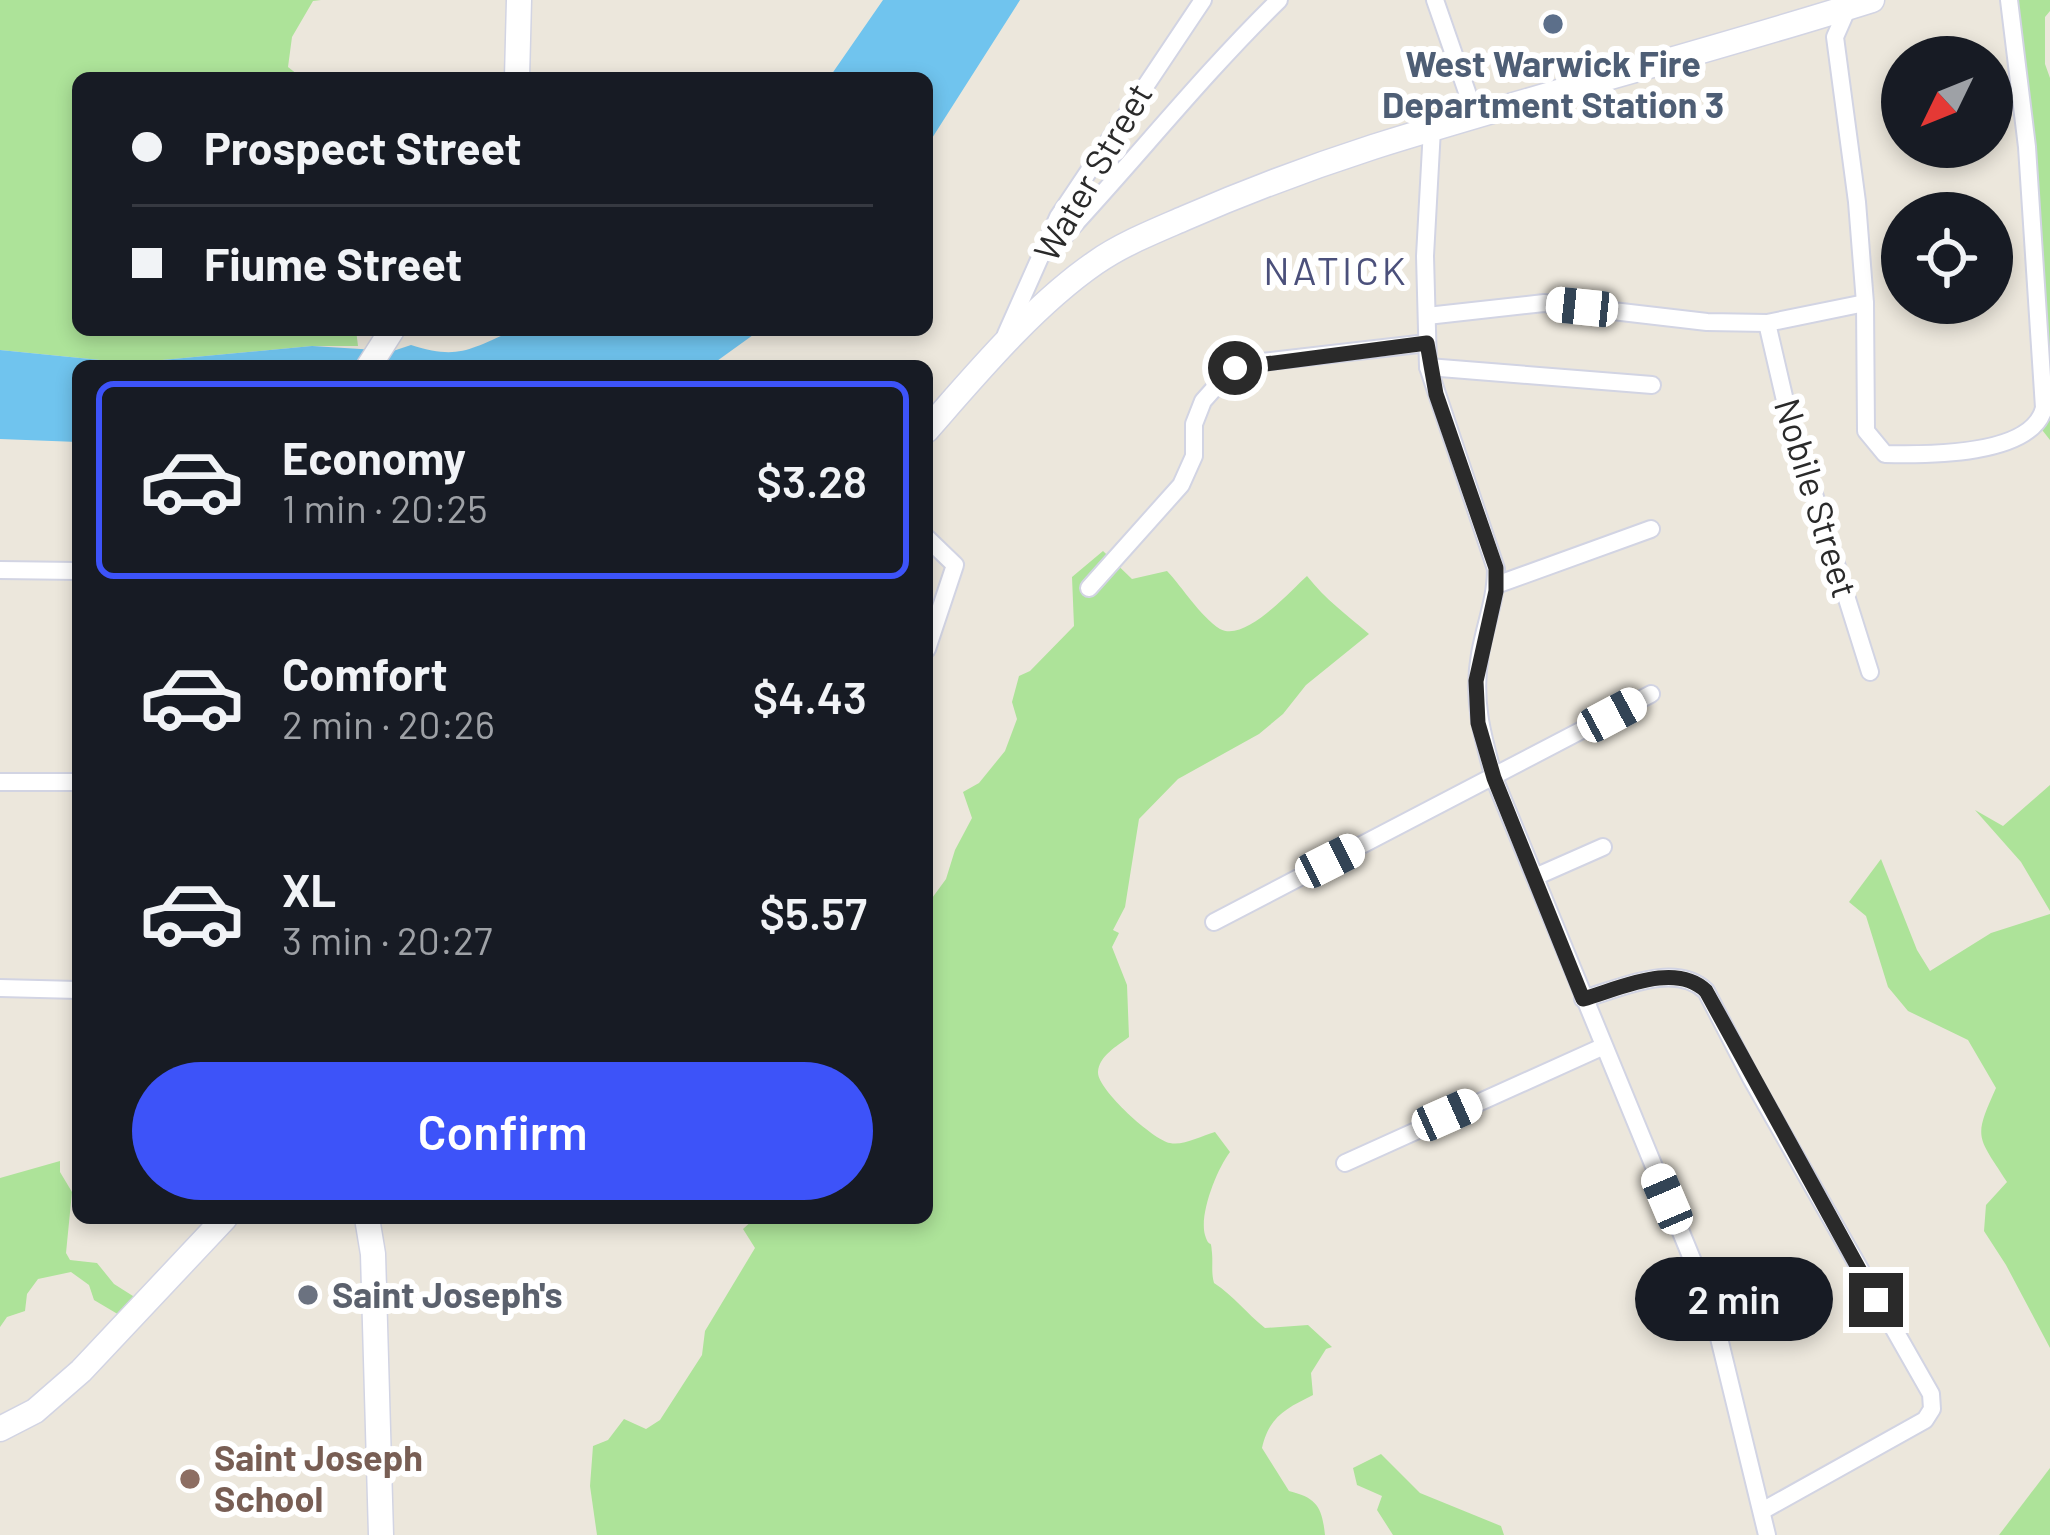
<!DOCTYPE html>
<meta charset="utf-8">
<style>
body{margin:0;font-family:Barlow,sans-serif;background:#242831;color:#f1f3f6;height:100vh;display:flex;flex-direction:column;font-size:45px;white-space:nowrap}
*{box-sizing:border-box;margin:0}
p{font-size:39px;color:#9ea1a6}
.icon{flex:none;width:66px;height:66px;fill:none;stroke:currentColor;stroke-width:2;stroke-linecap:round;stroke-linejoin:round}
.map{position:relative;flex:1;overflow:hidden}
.details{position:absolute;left:72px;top:360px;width:861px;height:864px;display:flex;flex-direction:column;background:#171b24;border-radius:18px;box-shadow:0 6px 18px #0003}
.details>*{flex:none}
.banner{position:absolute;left:72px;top:72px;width:861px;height:264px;border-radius:18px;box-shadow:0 6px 18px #0003;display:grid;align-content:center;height:264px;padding:0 60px;background:#171b24}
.needle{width:78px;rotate:227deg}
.controls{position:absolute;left:1881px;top:36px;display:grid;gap:24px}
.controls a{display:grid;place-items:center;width:132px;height:132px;border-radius:50%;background:#171b24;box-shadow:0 6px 18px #0003;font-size:60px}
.end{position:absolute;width:54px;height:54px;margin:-27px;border:15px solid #2a2a2a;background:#fff;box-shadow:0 0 0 6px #fff}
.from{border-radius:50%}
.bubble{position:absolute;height:84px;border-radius:42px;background:#171b24;box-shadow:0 6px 18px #0003;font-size:39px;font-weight:600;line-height:84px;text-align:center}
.car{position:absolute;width:36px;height:72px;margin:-36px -18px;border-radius:15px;box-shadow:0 0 9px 3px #0007;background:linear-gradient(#fff 24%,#345 0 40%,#fff 0 76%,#345 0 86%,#fff 0)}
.banner b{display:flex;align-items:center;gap:42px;height:114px;font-size:45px}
.banner b+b{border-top:3px solid #363941}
.banner i{width:30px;height:30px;background:#f1f3f6}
ul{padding:21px 0 0;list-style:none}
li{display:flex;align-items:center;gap:36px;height:198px;margin:0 24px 18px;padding:0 36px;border:6px solid transparent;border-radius:18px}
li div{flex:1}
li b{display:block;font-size:45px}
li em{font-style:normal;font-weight:600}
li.on{border-color:#3d53f9}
li>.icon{width:108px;height:108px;stroke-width:1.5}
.action{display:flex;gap:24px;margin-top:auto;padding:24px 60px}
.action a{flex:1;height:138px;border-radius:72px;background:#3d53f9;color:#fff;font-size:48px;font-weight:600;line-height:138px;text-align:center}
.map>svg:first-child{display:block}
</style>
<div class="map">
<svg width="2050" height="1535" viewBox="0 0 2050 1535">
<rect width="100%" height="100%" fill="#ece7dc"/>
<g fill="#ade399">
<polygon points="0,0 321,0 313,1 292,37 288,67 302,78 78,78 78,330 356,330 358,346 312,346 130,363 0,350"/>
<polygon points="2008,0 2050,0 2050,11 2045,17 2045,64 2050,78 2050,440 2039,426 2043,404"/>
<path d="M 1103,551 L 1132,579 L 1167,571 C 1183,588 1200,616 1220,629 C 1245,643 1290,591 1307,576 C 1326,600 1346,614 1369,634 L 1306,685 L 1283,714 L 1259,734 L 1178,779 L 1139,819 L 1125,907 L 1113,930 L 1119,933 L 1112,947 L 1127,985 L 1129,1037 C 1117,1046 1099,1056 1098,1072 C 1097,1089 1153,1140 1170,1143 C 1183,1146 1201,1136 1215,1132 L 1230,1152 C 1217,1169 1199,1214 1205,1235 C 1210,1251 1211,1236 1212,1253 C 1213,1264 1211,1272 1214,1283 C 1234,1296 1246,1313 1265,1328 L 1308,1325 L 1332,1347 L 1326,1349 L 1311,1373 L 1313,1395 C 1285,1409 1269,1417 1262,1448 L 1289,1491 C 1317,1498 1322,1507 1325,1535 L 597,1535 L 590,1486 L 593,1446 L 608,1440 L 624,1419 L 646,1429 L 660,1420 L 702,1355 L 705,1331 L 755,1248 L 743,1229 L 755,1218 L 927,1218 L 927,905 L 946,879 L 955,850 L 972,818 L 963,792 L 979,783 L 1005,751 L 1017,719 L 1012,702 L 1019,676 L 1030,671 L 1074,626 L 1072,577 Z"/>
<polygon points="2050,785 2050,911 2021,862 1975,810 2003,826"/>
<path d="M 1881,859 L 1917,950 L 1930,971 L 1991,933 L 2050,914 L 2050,1348 L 2006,1265 L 1984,1231 L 1986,1205 L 2007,1182 C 1977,1135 1973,1139 1996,1088 L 1968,1040 L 1908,1011 L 1888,987 L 1866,916 L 1849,902 Z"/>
<polygon points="60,1161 60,1172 72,1192 66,1253 70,1260 97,1263 114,1284 144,1303 126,1319 94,1300 89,1285 71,1272 38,1279 27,1294 25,1311 7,1317 0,1327 0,1178"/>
<polygon points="1381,1454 1420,1493 1501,1526 1504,1535 1393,1535 1377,1510 1382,1496 1357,1485 1353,1468"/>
<polygon points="2050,1468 2050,1535 1999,1535"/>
</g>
<g fill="#70c4ee">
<polygon points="883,0 1020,0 927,146 927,78 829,78"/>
<path d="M 514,330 L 760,330 L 710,366 L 78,366 L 78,442 L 0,439 L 0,350 L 130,363 L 312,346 L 393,351 L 411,345 C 458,360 469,350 514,330 Z"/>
</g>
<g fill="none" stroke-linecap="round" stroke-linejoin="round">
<defs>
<g id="street">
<polyline points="1435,0 1475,115"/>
<path d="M 1849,5 L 1835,37 L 1857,202 L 1865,303 L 1866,431 L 1885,454 C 1927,455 2032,456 2044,408 L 2027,147 L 2009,0"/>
<path d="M 1432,129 L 1425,256 L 1428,367 L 1496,569 C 1496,599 1485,625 1480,654 C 1472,699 1482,735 1494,778 L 1711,1305 L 1767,1535"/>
<path d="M 1049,252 C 1128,169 1197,80 1279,0"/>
<polyline points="1427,316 1544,303 1707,322 1767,323 1865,303"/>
<polyline points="1767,323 1786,405 1870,672"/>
<polyline points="1006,334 1058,217 1203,0"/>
<polyline points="1428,367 1652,385"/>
<polyline points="927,538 955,565 927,649"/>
<polyline points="0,570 78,571"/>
<polyline points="1496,585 1651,529"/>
<polyline points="1089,588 1181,485 1194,456 1194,424 1203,401 1227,374 1245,364 1427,343"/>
<polyline points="0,782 78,782"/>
<polyline points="1535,877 1603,847"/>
<polyline points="1214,922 1651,694"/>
<polyline points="0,988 78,990"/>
<path d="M 1583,999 C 1619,989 1675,961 1706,991 L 1751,1078 L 1931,1394 L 1932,1409 L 1925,1420 L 1762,1511"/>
<polyline points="1345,1163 1602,1047"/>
</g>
<g id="secondary">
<polyline points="517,78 519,0"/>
<polyline points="369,366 392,330"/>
<path d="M 927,430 C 977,373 1033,306 1095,263 C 1122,244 1155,231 1185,218 C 1247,191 1308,168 1373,147 C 1539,95 1707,52 1872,0"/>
<polyline points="367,1218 373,1254 381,1535"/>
<polyline points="0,1429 35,1411 81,1371 225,1218"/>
</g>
</defs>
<use href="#street" stroke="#d2d4e3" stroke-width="20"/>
<use href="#secondary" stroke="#d2d4e3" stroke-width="27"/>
<use href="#street" stroke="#fff" stroke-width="16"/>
<use href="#secondary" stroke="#fff" stroke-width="24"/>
</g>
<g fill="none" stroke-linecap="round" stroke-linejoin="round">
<path stroke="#2a2a2a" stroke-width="15" d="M 1235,368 L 1427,343 L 1436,394 L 1496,568 L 1496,591 L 1476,681 L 1478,723 L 1494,778 L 1583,999 C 1619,989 1675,961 1706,991 L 1876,1300"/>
</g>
<circle fill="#5c6f8a" stroke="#fff" stroke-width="4.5" cx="1553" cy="24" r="12"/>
<circle fill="#6b7280" stroke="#fff" stroke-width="4.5" cx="308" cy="1295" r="12"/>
<circle fill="#8d6e63" stroke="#fff" stroke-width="4.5" cx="190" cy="1479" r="12"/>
<g text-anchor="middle" stroke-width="12" stroke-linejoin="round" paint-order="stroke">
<g font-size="36" font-weight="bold" fill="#4e5e75" stroke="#fff">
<text x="1553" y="77">West Warwick Fire<tspan x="1553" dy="41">Department Station 3</tspan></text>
</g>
<g font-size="36" fill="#2a2a2a" stroke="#fff">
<text transform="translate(1093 172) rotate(-60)" y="13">Water Street</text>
<text transform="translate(1816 498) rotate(73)" y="13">Nobile Street</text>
</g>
<g font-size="36" font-weight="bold" fill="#5b616d" stroke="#fff" text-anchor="start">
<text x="332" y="1308">Saint Joseph's</text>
</g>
<g font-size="36" font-weight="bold" fill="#785e54" stroke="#fff" text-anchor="start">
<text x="214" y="1471">Saint Joseph<tspan x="214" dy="41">School</tspan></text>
</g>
<g font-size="39" letter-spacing="3" fill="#4b507b" stroke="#fff">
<text x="1336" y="285">NATICK</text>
</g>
</g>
</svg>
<div class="controls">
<a><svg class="needle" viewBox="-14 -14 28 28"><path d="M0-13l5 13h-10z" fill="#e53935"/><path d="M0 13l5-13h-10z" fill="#9ea1a6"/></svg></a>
<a><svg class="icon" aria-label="locate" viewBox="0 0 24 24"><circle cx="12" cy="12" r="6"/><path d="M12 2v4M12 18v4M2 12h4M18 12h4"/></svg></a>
</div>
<i class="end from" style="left:1235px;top:368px"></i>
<i class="end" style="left:1876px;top:1300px"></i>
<div class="bubble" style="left:1635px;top:1257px;width:198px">2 min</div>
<i class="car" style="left:1582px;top:307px;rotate:276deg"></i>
<i class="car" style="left:1612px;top:715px;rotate:62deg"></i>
<i class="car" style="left:1330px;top:861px;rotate:63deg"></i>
<i class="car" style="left:1447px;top:1115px;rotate:66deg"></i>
<i class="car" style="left:1667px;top:1199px;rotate:337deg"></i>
<div class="banner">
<b><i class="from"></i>Prospect Street</b>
<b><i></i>Fiume Street</b>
</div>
<section class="details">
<ul>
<li class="on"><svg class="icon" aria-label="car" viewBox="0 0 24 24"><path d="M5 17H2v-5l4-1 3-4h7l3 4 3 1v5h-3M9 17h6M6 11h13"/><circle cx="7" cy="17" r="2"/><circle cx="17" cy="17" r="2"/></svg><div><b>Economy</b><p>1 min · 20:25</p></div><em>$3.28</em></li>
<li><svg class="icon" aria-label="car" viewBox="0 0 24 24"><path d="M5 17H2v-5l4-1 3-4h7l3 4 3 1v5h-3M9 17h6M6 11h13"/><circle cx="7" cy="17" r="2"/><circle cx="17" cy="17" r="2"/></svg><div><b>Comfort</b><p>2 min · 20:26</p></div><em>$4.43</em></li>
<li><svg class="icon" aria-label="car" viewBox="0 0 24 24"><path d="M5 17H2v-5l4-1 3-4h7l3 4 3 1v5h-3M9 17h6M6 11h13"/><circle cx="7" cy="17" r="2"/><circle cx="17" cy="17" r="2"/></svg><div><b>XL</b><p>3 min · 20:27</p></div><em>$5.57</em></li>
</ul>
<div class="action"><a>Confirm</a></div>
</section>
</div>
